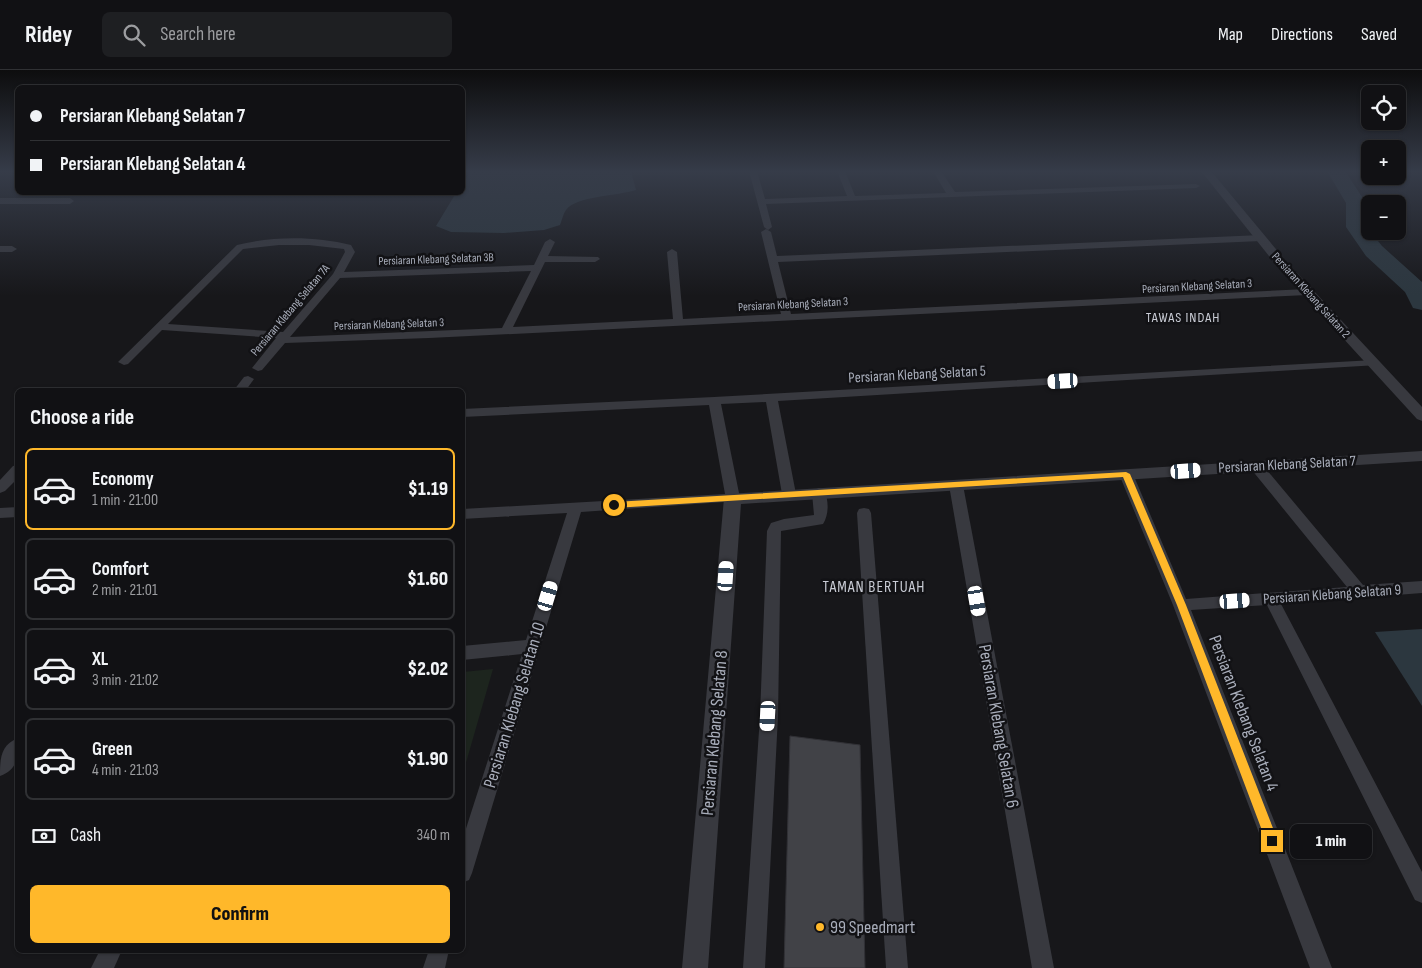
<!DOCTYPE html>
<meta charset="utf-8">
<style>
body{margin:0;font-family:"Sofia Sans Condensed",sans-serif;background:#1e1f22;color:#f1f3f6;height:100vh;display:flex;flex-direction:column;font-size:19px;white-space:nowrap}
*{box-sizing:border-box;margin:0}
p{font-size:16px;color:#9c9da0}
.icon{flex:none;width:28px;height:28px;fill:none;stroke:currentColor;stroke-width:2;stroke-linecap:round;stroke-linejoin:round}
.map{position:relative;flex:1;overflow:hidden}
.drawer{position:absolute;left:15px;top:318px;width:450px;height:565px;display:flex;flex-direction:column;background:#111114;border-radius:8px;box-shadow:0 1px 4px #0004,0 0 0 1px #303134}
.drawer>*{flex:none}
.guide{position:absolute;left:15px;top:15px;width:450px;height:110px;border-radius:8px;box-shadow:0 1px 4px #0004,0 0 0 1px #303134;display:grid;align-content:center;height:110px;padding:0 15px;background:#111114}
.fabs{position:absolute;left:1361px;top:15px;display:grid;gap:10px}
.fabs a{display:grid;place-items:center;width:45px;height:45px;border-radius:8px;background:#111114;box-shadow:0 1px 4px #0004,0 0 0 1px #303134;font-size:25px}
.end{position:absolute;width:22px;height:22px;margin:-11px;border:6px solid #ffb82a;background:#111;box-shadow:0 0 0 2px #111}
.from{border-radius:50%}
.bubble{position:absolute;height:35px;border-radius:8px;background:#111114;box-shadow:0 1px 4px #0004,0 0 0 1px #303134;font-size:16px;font-weight:800;line-height:35px;text-align:center}
.car{position:absolute;width:15px;height:30px;margin:-15px -8px;border-radius:6px;box-shadow:0 0 4px 1px #0007;background:linear-gradient(#fff 24%,#345 0 40%,#fff 0 76%,#345 0 86%,#fff 0)}
.guide b{display:flex;align-items:center;gap:18px;height:48px;font-size:19px}
.guide b+b{border-top:1px solid #303134}
.guide i{width:12px;height:12px;background:#f1f3f6}
ul{padding:0;list-style:none}
li{display:flex;align-items:center;gap:15px;height:82px;margin:0 10px 8px;padding:0 5px;border:2px solid #303134;border-radius:8px}
li div{flex:1}
li b{display:block;font-size:19px}
li em{font-style:normal;font-weight:800}
li.current{border-color:#ffb82a}
li>.icon{width:45px;height:45px;stroke-width:1.5}
h2{padding:0 15px;font-size:22px;line-height:60px}
.pay{display:flex;align-items:center;gap:12px;height:55px;padding:0 15px;font-size:19px}
.pay p{margin-inline-start:auto}
.action{display:flex;gap:10px;margin-top:auto;padding:10px 15px}
.action a{flex:1;height:58px;border-radius:8px;background:#ffb82a;color:#111;font-size:20px;font-weight:800;line-height:58px;text-align:center}
header{display:flex;align-items:center;gap:30px;box-sizing:border-box;height:70px;padding:0 25px;background:#111114;border-bottom:1px solid #303134}
header strong{font-size:24px}
nav{display:flex;gap:28px;margin-inline-start:auto;font-size:18px}
.search{width:350px;height:45px;background:#1e1f22;display:flex;align-items:center;gap:12px;box-sizing:border-box;padding:0 18px;border-radius:8px;color:#9c9da0;font-size:19px}
.map>svg:first-child{display:block}
</style>
<header>
<strong>Ridey</strong>
<div class="search"><svg class="icon" aria-label="search" viewBox="0 0 24 24"><circle cx="10" cy="10" r="6"/><path d="M15 15l6 6"/></svg>Search here</div>
<nav><a>Map</a><a>Directions</a><a>Saved</a></nav>
</header>
<div class="map">
<svg width="1422" height="898" viewBox="0 0 1422 898">
<rect width="100%" height="100%" fill="#17171a"/>
<polygon fill="#1d251e" points="493,599 463,703 463,602"/>
<g fill="#2c373f">
<path d="M 470,101 L 631,101 L 636,120 C 618,126 576,126 566,140 C 563,144 562,150 560,155 L 544,160 L 504,163 L 451,162 L 436,156 L 456,123 L 462,122 L 463,113 Z"/>
<polygon points="1422,559 1422,636 1375,562"/>
</g>
<g fill="none" stroke-linecap="round" stroke-linejoin="round">
<polygon fill="#2c373f" fill-rule="evenodd" points="1327,101 1345,101 1366,133 1368,157 1370,161 1382,176 1422,212 1422,240 1413,238 1405,222 1366,186 1346,157 1346,133"/>
</g>
<polygon fill="#414247" stroke="#313136" points="790,666 860,675 865,898 784,898"/>
<g fill="none" stroke-linecap="round" stroke-linejoin="round">
<g fill="#38393f" fill-rule="evenodd">
<polygon points="749,101 757,101 765,129 847,126 837,101 845,101 855,126 946,123 933,101 941,101 955,122 1196,114 1200,116 1196,118 766,134 772,157 768,160 764,157"/>
<polygon points="0,128 70,128 74,131 70,134 0,134"/>
<path d="M 766,159 L 771,162 L 777,186 L 1261,165 L 1266,168 L 1261,171 L 778,192 L 791,244 L 1307,219 L 1312,222 L 1307,225 L 429,268 L 285,273 L 262,300 L 258,301 L 252,298 L 276,268 L 162,260 L 128,294 L 124,295 L 118,292 L 237,175 C 273,166 315,166 351,175 L 355,182 L 344,202 L 534,195 L 545,172 L 550,169 L 555,172 L 548,186 L 598,187 L 600,189 L 595,192 L 545,192 L 513,257 L 673,249 L 667,182 L 672,179 L 677,182 L 683,249 L 781,244 L 761,162 ZM 279,175 L 309,175 L 344,179 L 345,182 L 333,204 L 283,262 L 168,254 L 243,179 ZM 531,201 L 502,258 L 290,267 L 340,208 Z"/>
<polygon points="0,176 12,176 17,179 12,182 0,182"/>
<polygon points="1374,290 1380,293 1378,295 778,331 796,424 794,427 784,427 782,424 766,332 721,334 740,428 738,431 581,442 472,803 469,810 462,813 462,771 522,584 462,590 462,576 526,570 567,443 462,449 462,439 725,424 709,335 462,347 462,339 714,327"/>
<polygon points="248,306 254,309 246,320 234,320 244,307"/>
<polygon points="1256,392 1261,393 1363,515 1422,511 1422,523 1281,534 1422,802 1422,833 1415,830 1267,535 1191,540 1332,898 1310,898 1173,535 1119,404 1121,401 1131,401 1133,404 1186,529 1347,517 1251,399 1250,396 1251,393"/>
<polygon points="18,395 18,408 5,421 0,423 0,410 13,396"/>
<polygon points="956,410 961,412 963,415 1054,898 1032,898 949,415 951,412"/>
<path d="M 819,418 L 824,420 C 829,430 829,445 823,454 L 781,461 L 778,646 L 765,898 L 743,898 L 760,646 L 767,461 L 771,453 L 784,449 L 814,445 L 812,423 L 814,420 Z"/>
<polygon points="18,437 18,447 0,448 0,438"/>
<polygon points="864,438 869,439 871,443 908,898 886,898 857,443 859,439"/>
<path d="M 18,668 C 18,685 19,699 0,706 C 0,690 0,675 18,668 Z"/>
<polygon points="100,880 122,880 114,898 91,898"/>
<polygon points="429,880 449,880 445,898 423,898"/>
</g>
<g fill="#38393f" fill-rule="evenodd">
<polygon points="1201,101 1211,101 1285,190 1422,337 1422,351 1417,349 1277,196"/>
<polygon points="1422,381 1422,391 741,434 708,898 682,898 724,428 727,424"/>
</g>
</g>
<linearGradient id="sky" x2="0" y2="1"><stop stop-color="#0d0d0e"/><stop offset="0.45" stop-color="#363c49"/><stop offset="1" stop-color="#363c49" stop-opacity="0"/></linearGradient>
<rect width="1422" height="226" fill="url(#sky)"/>
<polygon fill="#ffb82a" points="1126,402 1130,404 1186,535 1278,771 1276,775 1272,776 1268,775 1266,771 1177,535 1123,407 614,438 610,435 614,432"/>
<circle fill="#ffb82a" stroke="#121215" stroke-width="2" cx="820" cy="857" r="5"/>
<g text-anchor="middle" stroke-width="5" stroke-linejoin="round" paint-order="stroke">
<g font-size="12" fill="#a9aebb" stroke="#121215">
<text transform="translate(436 189) rotate(-2)" y="4">Persiaran Klebang Selatan 3B</text>
<text transform="translate(1197 216) rotate(-3)" y="4">Persiaran Klebang Selatan 3</text>
<text transform="translate(1311 225) rotate(48)" y="4">Persiaran Klebang Selatan 2</text>
<text transform="translate(793 234) rotate(-3)" y="4">Persiaran Klebang Selatan 3</text>
<text transform="translate(290 240) rotate(-50)" y="4">Persiaran Klebang Selatan 7A</text>
<text transform="translate(389 254) rotate(-2)" y="4">Persiaran Klebang Selatan 3</text>
</g>
<g font-size="14" letter-spacing="1" fill="#cacdd6" stroke="#121215">
<text x="1183" y="252">TAWAS INDAH</text>
</g>
<g font-size="15" fill="#a9aebb" stroke="#121215">
<text transform="translate(917 304) rotate(-3)" y="5">Persiaran Klebang Selatan 5</text>
<text transform="translate(1287 394) rotate(-3)" y="5">Persiaran Klebang Selatan 7</text>
<text transform="translate(1332 524) rotate(-4)" y="5">Persiaran Klebang Selatan 9</text>
</g>
<g font-size="16" letter-spacing="1" fill="#cacdd6" stroke="#121215">
<text x="874" y="522">TAMAN BERTUAH</text>
</g>
<g font-size="18" fill="#a9aebb" stroke="#121215">
<text transform="translate(514 635) rotate(-73)" y="6">Persiaran Klebang Selatan 10</text>
<text transform="translate(1244 643) rotate(69)" y="6">Persiaran Klebang Selatan 4</text>
<text transform="translate(999 656) rotate(80)" y="6">Persiaran Klebang Selatan 6</text>
<text transform="translate(714 663) rotate(-85)" y="6">Persiaran Klebang Selatan 8</text>
</g>
<g font-size="18" fill="#a9aebb" stroke="#121215" text-anchor="start">
<text x="830" y="863">99 Speedmart</text>
</g>
</g>
</svg>
<div class="fabs">
<a><svg class="icon" aria-label="locate" viewBox="0 0 24 24"><circle cx="12" cy="12" r="6"/><path d="M12 2v4M12 18v4M2 12h4M18 12h4"/></svg></a>
<a>+</a>
<a>−</a>
</div>
<i class="end from" style="left:614px;top:435px"></i>
<i class="end" style="left:1272px;top:771px"></i>
<div class="bubble" style="left:1290px;top:754px;width:82px">1 min</div>
<i class="car" style="left:1063px;top:311px;rotate:267deg"></i>
<i class="car" style="left:1186px;top:401px;rotate:86deg"></i>
<i class="car" style="left:726px;top:506px;rotate:4deg"></i>
<i class="car" style="left:548px;top:526px;rotate:17deg"></i>
<i class="car" style="left:977px;top:531px;rotate:170deg"></i>
<i class="car" style="left:1235px;top:531px;rotate:86deg"></i>
<i class="car" style="left:768px;top:646px;rotate:183deg"></i>
<div class="guide">
<b><i class="from"></i>Persiaran Klebang Selatan 7</b>
<b><i></i>Persiaran Klebang Selatan 4</b>
</div>
<section class="drawer">
<h2>Choose a ride</h2>
<ul>
<li class="current"><svg class="icon" aria-label="car" viewBox="0 0 24 24"><path d="M5 17H2v-5l4-1 3-4h7l3 4 3 1v5h-3M9 17h6M6 11h13"/><circle cx="7" cy="17" r="2"/><circle cx="17" cy="17" r="2"/></svg><div><b>Economy</b><p>1 min · 21:00</p></div><em>$1.19</em></li>
<li><svg class="icon" aria-label="car" viewBox="0 0 24 24"><path d="M5 17H2v-5l4-1 3-4h7l3 4 3 1v5h-3M9 17h6M6 11h13"/><circle cx="7" cy="17" r="2"/><circle cx="17" cy="17" r="2"/></svg><div><b>Comfort</b><p>2 min · 21:01</p></div><em>$1.60</em></li>
<li><svg class="icon" aria-label="car" viewBox="0 0 24 24"><path d="M5 17H2v-5l4-1 3-4h7l3 4 3 1v5h-3M9 17h6M6 11h13"/><circle cx="7" cy="17" r="2"/><circle cx="17" cy="17" r="2"/></svg><div><b>XL</b><p>3 min · 21:02</p></div><em>$2.02</em></li>
<li><svg class="icon" aria-label="car" viewBox="0 0 24 24"><path d="M5 17H2v-5l4-1 3-4h7l3 4 3 1v5h-3M9 17h6M6 11h13"/><circle cx="7" cy="17" r="2"/><circle cx="17" cy="17" r="2"/></svg><div><b>Green</b><p>4 min · 21:03</p></div><em>$1.90</em></li>
</ul>
<div class="pay"><svg class="icon" aria-label="cash" viewBox="0 0 24 24"><path d="M3 7h18v10H3z"/><circle cx="12" cy="12" r="2"/></svg>Cash<p>340 m</p></div>
<div class="action"><a>Confirm</a></div>
</section>
</div>
